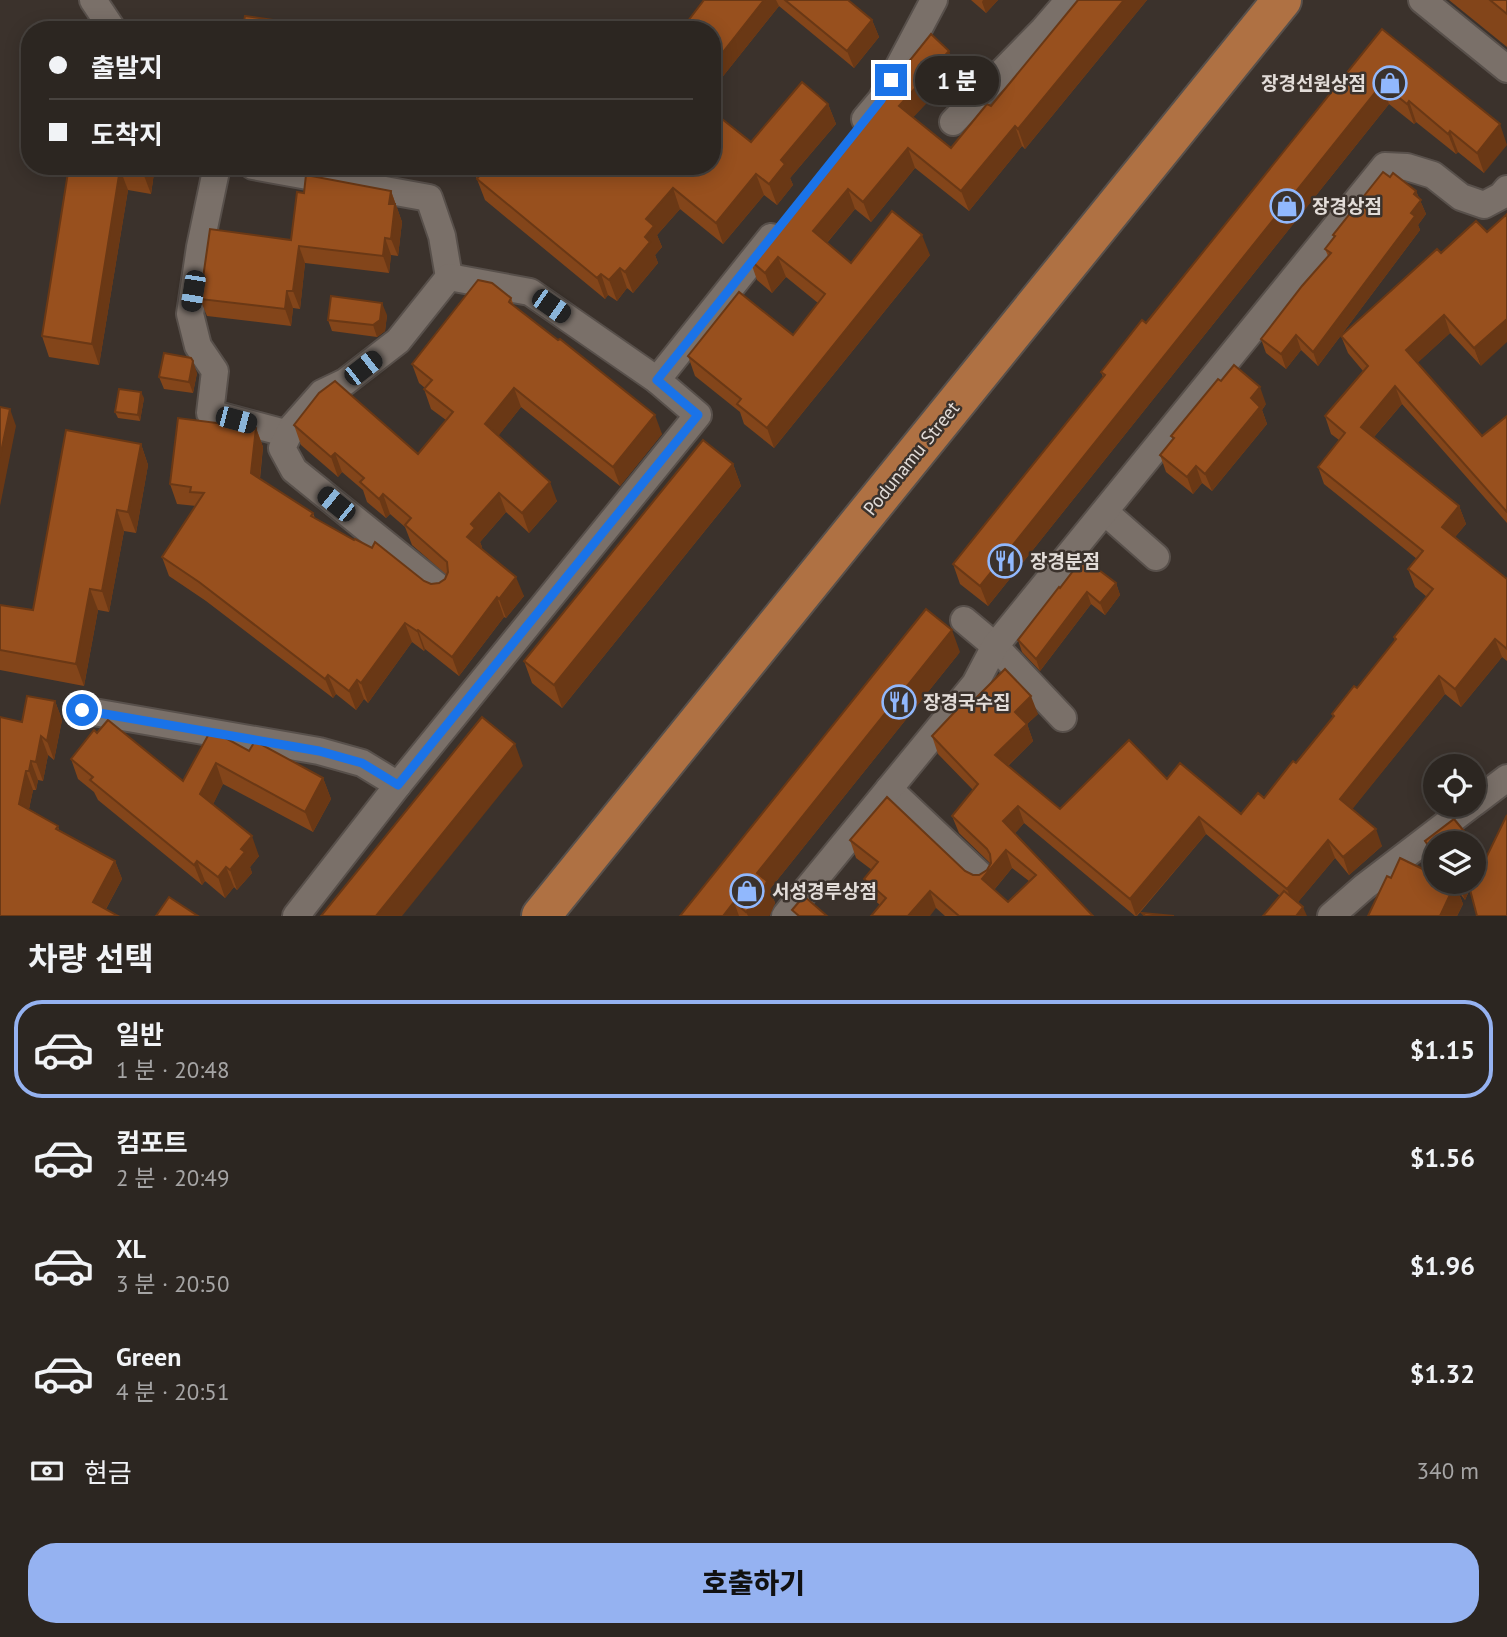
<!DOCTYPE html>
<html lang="ko">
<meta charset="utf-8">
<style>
body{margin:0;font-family:"PT Sans","Noto Sans KR",sans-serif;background:#342e2a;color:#f1f3f6;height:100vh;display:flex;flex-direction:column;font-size:26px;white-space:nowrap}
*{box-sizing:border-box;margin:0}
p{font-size:23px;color:#a6a5a5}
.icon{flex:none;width:38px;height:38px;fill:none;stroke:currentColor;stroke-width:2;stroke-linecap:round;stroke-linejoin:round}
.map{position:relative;height:916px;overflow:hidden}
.side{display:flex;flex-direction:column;background:#2c2621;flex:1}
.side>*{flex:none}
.hud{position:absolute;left:21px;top:21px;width:700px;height:154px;border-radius:28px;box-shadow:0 4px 18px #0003,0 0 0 2px #48433f;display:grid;align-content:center;height:154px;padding:0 28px;background:#2c2621}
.buttons{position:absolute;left:1423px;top:754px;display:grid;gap:14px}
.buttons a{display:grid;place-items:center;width:63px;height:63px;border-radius:50%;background:#2c2621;box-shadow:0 4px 18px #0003,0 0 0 2px #48433f;font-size:35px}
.end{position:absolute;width:32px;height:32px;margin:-16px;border:9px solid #1a73e8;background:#fff;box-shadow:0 0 0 4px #fff}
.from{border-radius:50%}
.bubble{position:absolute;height:49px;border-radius:24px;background:#2c2621;box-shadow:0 4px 18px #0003,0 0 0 2px #48433f;font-size:23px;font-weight:800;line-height:49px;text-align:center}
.car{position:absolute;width:21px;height:42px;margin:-21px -10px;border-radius:9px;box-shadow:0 0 5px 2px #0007;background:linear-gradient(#222 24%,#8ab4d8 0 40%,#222 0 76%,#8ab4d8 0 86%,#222 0)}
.hud b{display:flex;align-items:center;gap:24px;height:66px;font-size:26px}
.hud b+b{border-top:2px solid #48433f}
.hud i{width:18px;height:18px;background:#f1f3f6}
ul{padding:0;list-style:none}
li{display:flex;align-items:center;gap:21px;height:98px;margin:0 14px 10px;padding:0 14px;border:4px solid transparent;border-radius:28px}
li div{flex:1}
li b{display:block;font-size:26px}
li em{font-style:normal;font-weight:800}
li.on{border-color:#95b2f1}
li>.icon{width:63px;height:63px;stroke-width:1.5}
h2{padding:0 28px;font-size:32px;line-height:84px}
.pay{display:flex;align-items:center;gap:18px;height:77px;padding:0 28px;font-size:26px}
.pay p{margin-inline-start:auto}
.button{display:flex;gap:14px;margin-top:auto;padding:14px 28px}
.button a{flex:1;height:80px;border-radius:28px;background:#95b2f1;color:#111;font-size:28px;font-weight:800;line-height:80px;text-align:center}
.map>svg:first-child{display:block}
</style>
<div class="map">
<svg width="1507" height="916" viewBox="0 0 1507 916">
<rect width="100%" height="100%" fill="#3b322c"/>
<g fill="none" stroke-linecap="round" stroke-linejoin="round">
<defs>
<g id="street">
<polyline points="93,0 113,30"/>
<polyline points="1422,0 1507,69"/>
<polyline points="865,119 881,100 934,0"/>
<polyline points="953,122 1043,30 1069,0"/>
<polyline points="217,166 200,247 190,314 198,346 215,371 210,413 289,434"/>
<polyline points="253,166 429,198 442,236 449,277"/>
<polyline points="657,380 771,237"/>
<polyline points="1105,512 1156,557"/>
<polyline points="964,620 995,646 1063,718"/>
<polyline points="82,710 319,751 362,763 398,785"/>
<polyline points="889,789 982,877"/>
<polyline points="1474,803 1507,778"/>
<polyline points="296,916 398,785 698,415 657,380 530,292 449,277 398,341 345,382 322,393 292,427 282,448 294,470 440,588"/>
<polyline points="785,916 975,684 995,646 1385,166 1407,167 1433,175 1461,197 1484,205 1501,196 1507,189"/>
<polyline points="1331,916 1364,887 1471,805"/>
</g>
<polyline id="primary" points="541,916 1282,0"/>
</defs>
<use href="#street" stroke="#58504b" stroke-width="30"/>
<use href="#primary" stroke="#58504b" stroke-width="42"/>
<use href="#street" stroke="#7a7069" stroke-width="26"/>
<use href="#primary" stroke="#af7143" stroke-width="38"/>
</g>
<g fill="#83451a" fill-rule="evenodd">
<polygon points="704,0 848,0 872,20 879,37 854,68 779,6 712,90 712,30"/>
<polygon points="971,0 998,0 986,13"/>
<polygon points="1078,0 1147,0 1025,149 1022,146 969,211 915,168 871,222 855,209 827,243 851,263 930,255 774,448 744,424 740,412 695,376 688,356 793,335 818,303 786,277 772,293 757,280 750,260 957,71 913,117 951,148 991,106"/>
<polygon points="1449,0 1507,0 1507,47"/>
<polygon points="1382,29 1500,124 1484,173 1458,152 1456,154 1416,122 1414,124 1389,104 988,606 960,584 953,564 1103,377 1101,372 1146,323"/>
<polygon points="828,104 836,124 790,178 793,185 777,205 764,195 723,244 680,209 657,235 662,247 655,255 658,263 633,293 627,288 617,301 608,295 605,299 485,200 473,169 751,142"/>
<polygon points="69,166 155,166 151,194 128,190 99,365 49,357 42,336"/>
<polygon points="342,166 417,166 416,172 402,170 401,177"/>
<polygon points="1390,177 1416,191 1426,214 1418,225 1420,230 1318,366 1301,350 1286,369 1266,353 1261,339 1328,256 1325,249 1334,238 1333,235"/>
<polygon points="391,191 402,222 398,256 391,255 389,273 305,263 300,309 293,308 291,326 207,316 200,299 291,240 304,193"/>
<path d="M 1441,253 L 1481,366 L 1450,333 L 1417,363 L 1482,436 L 1507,416 L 1507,523 L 1402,404 L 1374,437 L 1459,506 L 1466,524 L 1455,537 L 1507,579 L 1507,661 L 1502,657 L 1461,707 L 1445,694 L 1352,809 L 1382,846 L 1349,875 L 1335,858 L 1298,902 L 1280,896 L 1206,834 L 1137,916 L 1135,916 L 1024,823 L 1015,833 L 1093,916 L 945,916 L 936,908 L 880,905 L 870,896 L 864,879 L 872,870 L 856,858 L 850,840 L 965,871 L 973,875 L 979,875 L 987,870 L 991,864 L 959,833 L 952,816 L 973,790 L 938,754 L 932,736 L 968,706 L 1038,714 L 1027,724 L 1033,741 L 1008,766 L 1060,809 L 1167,779 L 1241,814 L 1264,798 L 1296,763 L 1333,717 L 1332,714 L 1357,688 L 1395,641 L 1394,637 L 1427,597 L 1415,587 L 1408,569 L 1417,559 L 1324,484 L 1318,467 L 1339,440 L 1331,434 L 1325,416 L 1363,371 L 1348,353 L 1341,336 ZM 1012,868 L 1029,881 L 1008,902 L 994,890 Z"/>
<polygon points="511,298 514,306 662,434 620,486 521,407 498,436 557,501 529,533 506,512 480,542 482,547 481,548 524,596 506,618 504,617 459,676 425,649 424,651 412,642 368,703 364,699 356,710 336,694 333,698 206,601 169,576 162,557 196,506 177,504 170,484 256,428 263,447 260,479 313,513 315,518 424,581 431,584 439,583 445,579 447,575 412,545 405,527 390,514 386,518 367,502 363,490 342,472 338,477 301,445 294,425 418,454 446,420 431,409 424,389 425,388 419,383 412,364"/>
<polygon points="387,315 385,331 377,337 332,331 328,320"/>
<polygon points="197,373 193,393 164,389 159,377"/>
<polygon points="144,398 140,421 118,418 115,412"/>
<polygon points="1266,404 1262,410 1267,424 1212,491 1202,483 1193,494 1166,472 1160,455 1173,440 1171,436"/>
<polygon points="141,444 148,465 136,533 124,531 109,612 98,610 84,686 0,670 0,605 33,610"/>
<polygon points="733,464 741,486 562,708 532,683 524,661"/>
<polygon points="1116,583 1120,595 1105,615 1091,604 1040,671 1022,652 1018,640 1060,588"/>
<polygon points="960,652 770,889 775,903 769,916 680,916"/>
<polygon points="55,701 62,720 54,760 48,755 43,781 38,780 36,790 33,790 29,809 58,826 59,830 115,861 122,879 106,909 0,916 22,722"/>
<polygon points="211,730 249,751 323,778 331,799 313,832 223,784 213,804 259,856 250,867 252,873 237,890 234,887 225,898 205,881 202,885 98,800 94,792 78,779 71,759 97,733 183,781"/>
<polygon points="1507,815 1507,916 1477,916 1470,889 1465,900 1458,891 1463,904 1457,916 1368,916 1387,876 1391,878 1400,858 1435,875 1435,882 1474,882 1474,844 1435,844 1435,862 1430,856 1425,841 1454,819 1486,858"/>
</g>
<g fill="#6a3815">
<polygon points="764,0 776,0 779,6 712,90 712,66"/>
<polygon points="983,0 998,0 986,13 982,2"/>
<polygon points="1124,0 1147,0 1025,149 1018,129"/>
<polygon points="872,20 879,37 854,68 847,51"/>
<polygon points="949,51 957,71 906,125 899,106"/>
<polygon points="1382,84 1389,104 988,606 980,586"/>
<polygon points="1409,101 1416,122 1414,124 1407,104"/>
<polygon points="828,104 836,124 790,178 793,185 777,205 769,184 781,160"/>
<polygon points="1500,124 1507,145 1484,173 1477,153"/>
<polygon points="1015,126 1022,146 969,211 961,191"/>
<polygon points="1450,131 1458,152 1456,154 1448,134"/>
<polygon points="908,148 915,168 871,222 863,202"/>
<polygon points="144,166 155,166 151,194 143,173"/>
<polygon points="397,166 400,166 402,170 401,177"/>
<polygon points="120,169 128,190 99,365 92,344"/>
<polygon points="756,174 764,195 723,244 716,223"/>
<polygon points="673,188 680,209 657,235 662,247 655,255 658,263 633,293 625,272 645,237 646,219"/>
<polygon points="848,189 855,209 820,251 813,231"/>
<polygon points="391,191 402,222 398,256 391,239 389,204"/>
<polygon points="1416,191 1426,214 1418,225 1420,230 1318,366 1313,352 1411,213 1414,194"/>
<polygon points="922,235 930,255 774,448 767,428"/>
<polygon points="385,238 391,255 389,273 383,256"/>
<polygon points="299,246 305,263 300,309 293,291"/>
<polygon points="778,257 786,277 772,293 765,273"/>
<polygon points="620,268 627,288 617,301 609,280"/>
<polygon points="601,274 608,295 605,299 597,278"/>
<polygon points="287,291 293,308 291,326 285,309"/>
<polygon points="382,303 387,315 385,331 377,337 373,325"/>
<polygon points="1444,315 1450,333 1412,368 1406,350"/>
<polygon points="1507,319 1507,342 1481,366 1474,348"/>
<polygon points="1296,335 1301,350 1286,369 1281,354"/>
<polygon points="193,361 197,373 193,393 189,382"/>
<polygon points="1395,386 1402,404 1367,445 1361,427"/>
<polygon points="1260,387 1266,404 1262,410 1267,424 1212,491 1205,474 1251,398"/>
<polygon points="514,388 521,407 492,444 485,424"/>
<polygon points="141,392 144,398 140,421 138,415"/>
<polygon points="10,409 16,426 0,506 0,457"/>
<polygon points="655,415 662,434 620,486 613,467"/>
<polygon points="256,428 263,447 258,493 251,473"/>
<polygon points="141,444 148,465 136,533 128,512"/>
<polygon points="335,453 342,472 338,477 331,457"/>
<polygon points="733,464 741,486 562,708 554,685"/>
<polygon points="1196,466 1202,483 1193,494 1187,477"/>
<polygon points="550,482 557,501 529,533 522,513"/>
<polygon points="499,493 506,512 480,542 482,547 474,556 467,537 471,524"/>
<polygon points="383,494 390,514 386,518 379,499"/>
<polygon points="1459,506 1466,524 1449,544 1442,527"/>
<polygon points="117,510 124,531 109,612 102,591"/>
<polygon points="516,577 524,596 506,618 499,599"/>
<polygon points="1116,583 1120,595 1105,615 1100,603"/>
<polygon points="90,589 98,610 84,686 76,664"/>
<polygon points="1087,592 1091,604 1040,671 1036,659"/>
<polygon points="497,597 504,617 459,676 452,657"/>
<polygon points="405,623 412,642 368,703 361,683"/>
<polygon points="418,630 425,649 424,651 417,631"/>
<polygon points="952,630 960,652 770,889 775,903 770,915 769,916 748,916 746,912 757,873"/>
<polygon points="1495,639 1502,657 1461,707 1455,689"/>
<polygon points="328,675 336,694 333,698 325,679"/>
<polygon points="1439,676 1445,694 1346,817 1340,799"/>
<polygon points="357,680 364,699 356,710 349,691"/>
<polygon points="1031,696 1038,714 1027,724 1033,741 1001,772 995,755 1015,712"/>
<polygon points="55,701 62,720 54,760 47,741"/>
<polygon points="41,736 48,755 43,781 36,762"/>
<polygon points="515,744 523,766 402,916 376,916"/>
<polygon points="31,761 38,780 36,790 29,771"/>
<polygon points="216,763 223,784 208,815 200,794"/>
<polygon points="26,771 33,790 26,823 19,804"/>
<polygon points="323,778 331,799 313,832 305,812"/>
<polygon points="1018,806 1024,823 1010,839 1003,821"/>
<polygon points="1199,817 1206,834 1136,916 1130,899"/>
<polygon points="1376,829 1382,846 1349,875 1343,857"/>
<polygon points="252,836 259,856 250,867 252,873 237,890 230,870 241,849"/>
<polygon points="1328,840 1335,858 1294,907 1287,889"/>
<polygon points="1006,850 1012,868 988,897 982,879"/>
<polygon points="115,861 122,879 102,916 93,902"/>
<polygon points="197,861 205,881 202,885 194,865"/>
<polygon points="226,867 234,887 225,898 218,877"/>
<polygon points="1461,882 1468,882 1470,888 1465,900 1459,885"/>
<polygon points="1455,884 1463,904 1457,916 1440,916"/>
<polygon points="930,891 936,908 930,916 908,916"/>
<polygon points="734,902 739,916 723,916"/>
<polygon points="1303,907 1307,916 1296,916"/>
</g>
<g fill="#98501e" stroke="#6a3815" stroke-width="2" fill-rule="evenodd">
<polygon points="704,0 764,0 712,66 712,30 681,30"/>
<polygon points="785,0 848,0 872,20 847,51"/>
<polygon points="1078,0 1124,0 1018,129 1015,126 961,191 908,148 863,202 848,189 813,231 851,263 892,211 922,235 767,428 737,404 741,399 688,356 739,292 793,335 825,294 778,257 765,273 750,260 931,34 949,51 899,106 951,148 987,104 991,106"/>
<polygon points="1490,0 1507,0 1507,14"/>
<polygon points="245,16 344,30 214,30 215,22 243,26"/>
<polygon points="1382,29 1500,124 1477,153 1450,131 1448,134 1409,101 1407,104 1382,84 980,586 953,564 1105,375 1101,372 1142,320 1146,323"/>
<polygon points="802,82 828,104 781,160 785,164 769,184 756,174 716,223 673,188 646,219 654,226 645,237 650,242 625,272 620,268 609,280 601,274 597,278 477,179 480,175 473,169 476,166 712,166 712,111 751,142"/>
<polygon points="69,166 144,166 143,173 120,169 92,344 42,336"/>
<polygon points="1383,172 1390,177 1393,173 1416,191 1414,194 1421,200 1411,213 1415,216 1313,352 1296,335 1281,354 1261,339 1302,286 1331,253 1325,249 1335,236 1333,235"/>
<polygon points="306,175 391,191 389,204 395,204 391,239 385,238 383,256 299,246 293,291 287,291 285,309 200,299 210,229 291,240 297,192 304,193"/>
<path d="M 1507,214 L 1507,319 L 1474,348 L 1444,315 L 1406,350 L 1482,436 L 1507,416 L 1507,512 L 1395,386 L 1361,427 L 1459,506 L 1442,527 L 1507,579 L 1507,649 L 1495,639 L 1455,689 L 1439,676 L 1340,799 L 1376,829 L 1343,857 L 1328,840 L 1287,889 L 1199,817 L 1130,899 L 1018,806 L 1003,821 L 1093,916 L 959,916 L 930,891 L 908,916 L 871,916 L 886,898 L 864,879 L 878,862 L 850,840 L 887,797 L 965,871 L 973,875 L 979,875 L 987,870 L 991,863 L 990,854 L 987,849 L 952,816 L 978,784 L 932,736 L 964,702 L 968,706 L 1005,669 L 1031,696 L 1015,712 L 1027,724 L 995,755 L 1060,809 L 1129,740 L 1167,779 L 1180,763 L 1241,814 L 1258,793 L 1264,798 L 1293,761 L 1296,763 L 1334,716 L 1332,714 L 1354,686 L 1357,688 L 1396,639 L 1394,637 L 1433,589 L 1408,569 L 1423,551 L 1318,467 L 1345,433 L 1325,416 L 1368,366 L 1341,336 L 1437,249 L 1441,253 L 1476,221 L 1487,232 ZM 1006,850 L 1036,875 L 1008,902 L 982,879 Z"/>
<polygon points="478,280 492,283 511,298 509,302 558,340 560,339 655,415 613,467 514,388 485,424 550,482 522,513 499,493 471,524 475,528 467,537 516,577 499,599 497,597 452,657 418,630 417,631 405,623 361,683 357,680 349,691 328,675 325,679 199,582 162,557 204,493 190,492 191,487 170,484 178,418 256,428 251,473 313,513 311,516 354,540 355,539 372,548 375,542 424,581 431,584 439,583 445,579 448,572 447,562 405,525 411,518 383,494 379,499 360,482 364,478 335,453 331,457 294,425 319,393 335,381 418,454 453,412 424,389 432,380 412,364"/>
<polygon points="331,296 382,303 380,320 373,325 328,320"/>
<polygon points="164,353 191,358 193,361 189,382 159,377"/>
<polygon points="1234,365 1260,387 1251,398 1260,407 1205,474 1196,466 1187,477 1160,455 1174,438 1171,436 1218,379 1221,381"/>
<polygon points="119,389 141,392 138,415 115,412"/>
<polygon points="0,407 10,409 0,457"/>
<polygon points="66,430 141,444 128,512 117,510 102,591 90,589 76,664 0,650 0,605 33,610"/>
<polygon points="703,440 733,464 554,685 524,661"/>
<polygon points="1083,558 1116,583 1100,603 1087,592 1036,659 1018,640 1059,587 1060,588"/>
<polygon points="926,609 952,630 757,873 767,881 762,893 746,912 734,902 723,916 680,916"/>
<polygon points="27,696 55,701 47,741 41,736 36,762 31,761 29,771 26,771 19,804 58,826 56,829 115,861 93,902 118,916 0,916 0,717 22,722"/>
<polygon points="482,717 515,744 376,916 321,916"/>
<polygon points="108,720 183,781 211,730 249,751 255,741 323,778 305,812 216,763 200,794 252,836 241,849 245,852 230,870 226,867 218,877 197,861 194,865 90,780 93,777 71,759 94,730 97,733"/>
<polygon points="1507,815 1507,916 1477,916 1468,882 1474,882 1474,844 1435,844 1435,854 1425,841 1454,819 1486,858"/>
<polygon points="1400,858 1435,875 1435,882 1451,882 1455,884 1440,916 1368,916 1387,876 1391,878"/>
<polygon points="1284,891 1303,907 1296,916 1263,916"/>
<polygon points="804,896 827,916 799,916 792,910"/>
<polygon points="169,897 198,916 156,916"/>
<polygon points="1142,913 1174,916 1145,916"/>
</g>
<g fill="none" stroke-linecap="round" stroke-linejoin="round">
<polyline stroke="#1a73e8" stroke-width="9" points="82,710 319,751 362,763 398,785 698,415 657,380 881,100 891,80"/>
</g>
<defs>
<symbol id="shop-ring" viewBox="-11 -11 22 22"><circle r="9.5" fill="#3b322c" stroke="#91b8fd" stroke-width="1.5"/><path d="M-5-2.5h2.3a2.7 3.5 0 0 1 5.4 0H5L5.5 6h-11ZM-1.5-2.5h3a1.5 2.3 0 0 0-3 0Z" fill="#91b8fd"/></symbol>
<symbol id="restaurant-ring" viewBox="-11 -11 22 22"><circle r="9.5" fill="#3b322c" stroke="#91b8fd" stroke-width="1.5"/><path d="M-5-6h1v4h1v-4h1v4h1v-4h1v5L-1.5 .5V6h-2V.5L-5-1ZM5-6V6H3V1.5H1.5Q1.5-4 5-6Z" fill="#91b8fd"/></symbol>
</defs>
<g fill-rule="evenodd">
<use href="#shop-ring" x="1371" y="64" width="38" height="38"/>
<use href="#shop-ring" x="1268" y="187" width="38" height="38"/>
<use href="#restaurant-ring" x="986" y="542" width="38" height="38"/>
<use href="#restaurant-ring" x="880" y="683" width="38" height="38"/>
<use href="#shop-ring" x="728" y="872" width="38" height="38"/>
</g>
<g text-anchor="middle" stroke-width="5" stroke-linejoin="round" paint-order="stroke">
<g font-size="19" font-weight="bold" fill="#e2dcd8" stroke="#3b322c" text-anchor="start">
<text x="1366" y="90" text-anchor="end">장경선원상점</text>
<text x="1312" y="213">장경상점</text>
<text x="1030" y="568">장경분점</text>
<text x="923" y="709">장경국수집</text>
<text x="772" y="898">서성경루상점</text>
</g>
<g font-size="19" fill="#e2dcd8" stroke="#3b322c">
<text transform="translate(911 458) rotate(-51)" y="7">Podunamu Street</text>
</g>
</g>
</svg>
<div class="buttons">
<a><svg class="icon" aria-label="locate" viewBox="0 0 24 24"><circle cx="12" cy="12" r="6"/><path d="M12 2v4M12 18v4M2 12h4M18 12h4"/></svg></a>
<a><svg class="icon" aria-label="layers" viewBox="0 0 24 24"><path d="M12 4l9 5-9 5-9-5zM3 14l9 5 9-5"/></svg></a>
</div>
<i class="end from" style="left:82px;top:710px"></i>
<i class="end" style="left:891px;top:80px"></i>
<div class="bubble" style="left:915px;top:56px;width:84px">1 분</div>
<i class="car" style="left:193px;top:291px;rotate:189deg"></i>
<i class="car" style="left:551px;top:306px;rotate:125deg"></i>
<i class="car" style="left:363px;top:368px;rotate:52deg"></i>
<i class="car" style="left:236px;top:420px;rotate:105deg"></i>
<i class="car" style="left:336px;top:504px;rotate:309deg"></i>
<div class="hud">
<b><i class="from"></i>출발지</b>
<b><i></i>도착지</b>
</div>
</div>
<section class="side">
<h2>차량 선택</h2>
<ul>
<li class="on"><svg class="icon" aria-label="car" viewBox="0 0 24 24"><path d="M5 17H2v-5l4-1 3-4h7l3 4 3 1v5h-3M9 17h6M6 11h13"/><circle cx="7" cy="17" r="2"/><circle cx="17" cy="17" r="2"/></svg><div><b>일반</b><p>1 분 · 20:48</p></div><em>$1.15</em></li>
<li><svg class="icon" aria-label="car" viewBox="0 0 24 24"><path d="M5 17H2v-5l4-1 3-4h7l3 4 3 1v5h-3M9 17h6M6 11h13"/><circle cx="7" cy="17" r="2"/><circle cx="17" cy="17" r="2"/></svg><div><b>컴포트</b><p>2 분 · 20:49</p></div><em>$1.56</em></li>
<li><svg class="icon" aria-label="car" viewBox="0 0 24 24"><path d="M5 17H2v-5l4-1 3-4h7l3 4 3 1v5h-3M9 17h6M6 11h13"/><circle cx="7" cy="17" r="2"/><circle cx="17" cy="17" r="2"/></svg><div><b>XL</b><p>3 분 · 20:50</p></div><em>$1.96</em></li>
<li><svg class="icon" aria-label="car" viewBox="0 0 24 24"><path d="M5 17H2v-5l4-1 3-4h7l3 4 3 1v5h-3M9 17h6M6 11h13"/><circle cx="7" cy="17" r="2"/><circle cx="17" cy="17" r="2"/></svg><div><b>Green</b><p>4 분 · 20:51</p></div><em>$1.32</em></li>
</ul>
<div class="pay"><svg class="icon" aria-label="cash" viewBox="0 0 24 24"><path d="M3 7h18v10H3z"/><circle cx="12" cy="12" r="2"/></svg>현금<p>340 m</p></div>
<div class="button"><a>호출하기</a></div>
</section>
